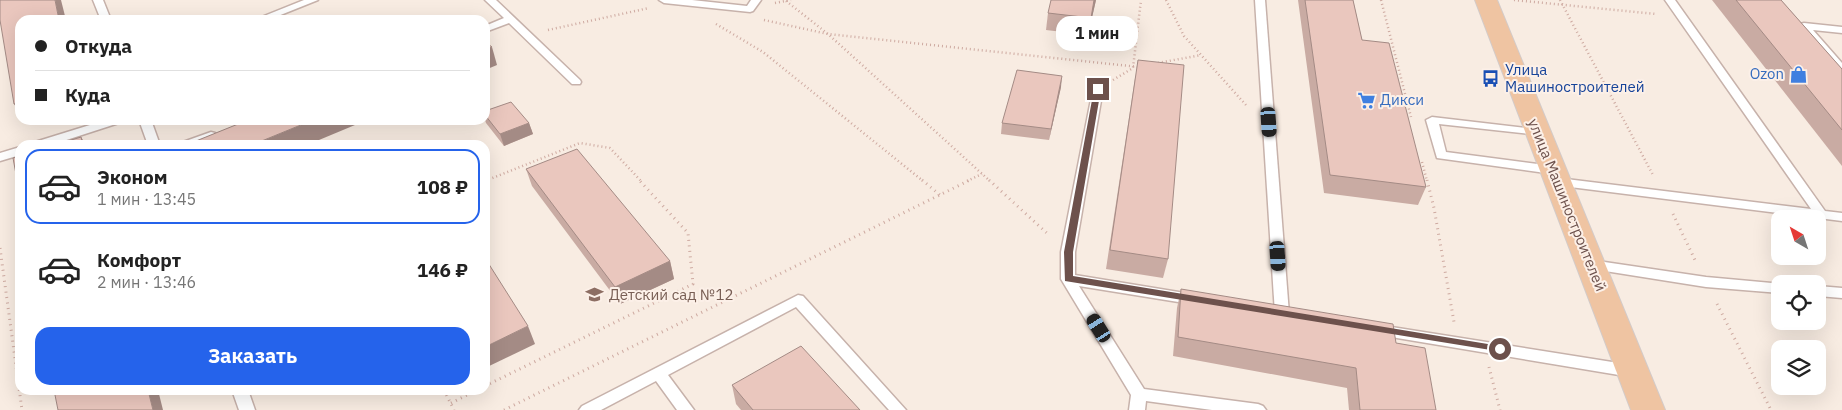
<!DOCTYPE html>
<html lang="ru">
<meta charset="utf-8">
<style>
body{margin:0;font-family:"IBM Plex Sans",sans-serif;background:#f2f2f2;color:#222;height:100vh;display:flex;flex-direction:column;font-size:19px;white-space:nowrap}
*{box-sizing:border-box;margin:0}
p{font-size:16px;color:#767676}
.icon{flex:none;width:28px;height:28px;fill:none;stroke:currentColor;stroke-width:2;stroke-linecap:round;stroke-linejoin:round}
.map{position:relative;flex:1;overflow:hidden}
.drawer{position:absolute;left:15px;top:140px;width:475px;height:255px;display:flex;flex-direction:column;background:#fff;border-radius:15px;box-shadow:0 5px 20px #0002}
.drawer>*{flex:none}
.guide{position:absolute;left:15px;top:15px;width:475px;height:110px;border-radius:15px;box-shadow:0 5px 20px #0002;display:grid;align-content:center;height:110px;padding:0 20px;background:#fff}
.needle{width:32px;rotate:321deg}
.buttons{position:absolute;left:1771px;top:210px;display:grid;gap:10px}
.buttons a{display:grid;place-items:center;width:55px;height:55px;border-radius:10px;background:#fff;box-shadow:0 5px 20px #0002;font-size:25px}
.end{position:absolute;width:22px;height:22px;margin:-11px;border:6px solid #6d514c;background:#fff;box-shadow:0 0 0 2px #fff}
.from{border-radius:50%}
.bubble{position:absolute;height:35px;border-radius:15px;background:#fff;box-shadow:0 5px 20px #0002;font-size:16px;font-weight:700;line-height:35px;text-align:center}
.car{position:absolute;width:15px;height:30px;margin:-15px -8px;border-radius:6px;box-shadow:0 0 4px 1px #0007;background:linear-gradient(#222 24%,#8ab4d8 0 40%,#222 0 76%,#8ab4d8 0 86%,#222 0)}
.guide b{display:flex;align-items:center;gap:18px;height:48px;font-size:19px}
.guide b+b{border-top:1px solid #e0e0e0}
.guide i{width:12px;height:12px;background:#222}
ul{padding:9px 0 0;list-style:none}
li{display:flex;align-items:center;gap:15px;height:75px;margin:0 10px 8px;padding:0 10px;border:2px solid transparent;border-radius:15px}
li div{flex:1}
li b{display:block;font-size:19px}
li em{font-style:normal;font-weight:700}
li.on{border-color:#2563eb}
li>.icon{width:45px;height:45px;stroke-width:1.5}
.cta{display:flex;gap:10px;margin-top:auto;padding:10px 20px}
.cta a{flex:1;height:58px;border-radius:15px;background:#2563eb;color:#fff;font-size:20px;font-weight:700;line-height:58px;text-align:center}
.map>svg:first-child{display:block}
</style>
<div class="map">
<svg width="1842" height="410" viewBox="0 0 1842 410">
<rect width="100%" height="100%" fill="#f8ece2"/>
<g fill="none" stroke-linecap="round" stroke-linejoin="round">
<defs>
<g id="lane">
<polygon points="93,0 103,0 111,20 101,20"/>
<polygon points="304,0 318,0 268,20 254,20"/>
<polygon points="485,0 496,0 580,80 581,82 580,84 572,84 509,23 485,32 485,26 504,18"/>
<polygon points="659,0 692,0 747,6 751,0 761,0 753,11 750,12 664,3"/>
<polygon points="1255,0 1265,0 1289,314 1287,318 1277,318 1275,314"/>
<polygon points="1665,0 1675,0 1825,211 1842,213 1842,221 1554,185 1552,182 1558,178 1811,209"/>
<polygon points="1804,23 1842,27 1842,33 1813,30 1842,63 1842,73 1838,72 1800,28 1800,24"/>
<polygon points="1098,86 1103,89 1075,252 1075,275 1197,295 1202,296 1204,300 1202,304 1197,305 1079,286 1144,389 1258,404 1263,406 1266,410 1212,410 1146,401 1145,410 1129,410 1131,395 1061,279 1061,252 1093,89"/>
<polygon points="1432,117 1543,130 1545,132 1539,135 1439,124 1446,152 1553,166 1559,170 1553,174 1437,158 1426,120"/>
<polygon points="106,120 124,120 122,122 51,145 33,145 35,142"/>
<polygon points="139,120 151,120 160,145 148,145"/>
<polygon points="211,132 215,133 217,135 215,137 197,145 181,145 183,142"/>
<polygon points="20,147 20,155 0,161 0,153"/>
<polygon points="1591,260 1706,277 1782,284 1780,284 1780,293 1706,287 1586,268 1584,265 1586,262"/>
<polygon points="1818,286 1842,288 1842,298 1818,296"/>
<polygon points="798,295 803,296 906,410 889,410 796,307 668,375 694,410 677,410 656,381 601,410 579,410 582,406"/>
<polygon points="1379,325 1631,365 1636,367 1638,371 1636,375 1631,377 1379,335 1374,334 1372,330 1374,326"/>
<polygon points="232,390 248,390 255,410 239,410"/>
</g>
<polygon id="primary" points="1475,0 1497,0 1665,410 1631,410"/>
</defs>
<use href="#lane" stroke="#c7b2ab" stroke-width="3"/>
<use href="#primary" stroke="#d3cbc9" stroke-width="2"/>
<g stroke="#ceaaa1" stroke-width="2.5" stroke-dasharray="1 3" stroke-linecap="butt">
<polyline points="1166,0 1184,36 1246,105"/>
<polyline points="1381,0 1411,117"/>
<polyline points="1514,0 1656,14"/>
<polyline points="1560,0 1653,175"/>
<polyline points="786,1 828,34 1139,67"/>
<polyline points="775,3 791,0"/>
<polyline points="764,20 828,34 990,181"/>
<polyline points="716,24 763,52 923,181"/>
<polyline points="548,30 649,8"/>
<polyline points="1158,63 1201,55"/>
<polyline points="1113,80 1133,68 1141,0"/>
<polyline points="1422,162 1427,181"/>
<polyline points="485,181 580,143 610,148 641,181"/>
<polyline points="967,181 982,174"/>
</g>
<g stroke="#ceaaa1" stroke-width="3" stroke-dasharray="1 4.5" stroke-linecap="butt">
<polyline points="922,180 940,195"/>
<polyline points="989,180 1049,235"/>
<polyline points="1427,180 1434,208 1454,322"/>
<polyline points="485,181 487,180"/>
<polyline points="1673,214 1695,260"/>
<polyline points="0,248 22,410"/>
<polyline points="1717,304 1771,410"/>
<polyline points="1489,367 1500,410"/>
<polyline points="485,386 693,284 688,233 639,180"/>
<polyline points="444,390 454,410"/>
<polyline points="451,403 477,390"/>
<polyline points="504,410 970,180"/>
</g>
<use href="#lane" fill="#fff" fill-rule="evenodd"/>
<use href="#primary" fill="#efc4a2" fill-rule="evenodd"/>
</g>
<g fill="#c9aba3">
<polygon points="1096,0 1088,35 1046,30 1048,13"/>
<polygon points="1298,0 1353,0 1362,40 1426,187 1418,205 1324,193"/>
<polygon points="1712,0 1781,0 1842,69 1842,166"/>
<polygon points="1135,78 1168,259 1163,278 1106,269"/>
<polygon points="1061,87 1049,140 1001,134 1002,123"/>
<polygon points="485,111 529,123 533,134 504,146 486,123 485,120"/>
<polygon points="526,169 670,261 674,279 620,304 532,186"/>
<polygon points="1181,289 1396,343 1436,410 1349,410 1347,388 1173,356 1177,308"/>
<polygon points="732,385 860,410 741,410 736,404"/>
</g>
<g fill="#a48b85">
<polygon points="55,0 61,0 66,20 59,20"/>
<polygon points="1094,0 1096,0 1088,35 1091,18"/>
<polygon points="492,47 497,65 485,70 485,50"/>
<polygon points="1062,76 1061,87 1049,140 1051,129"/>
<polygon points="20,102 20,113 14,104"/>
<polygon points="313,120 367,120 307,145 252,145"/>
<polygon points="529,123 533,134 504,146 500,134"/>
<polygon points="81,137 86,145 83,145"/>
<polygon points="670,261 674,279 620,304 615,287"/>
<polygon points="528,326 535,344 485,368 485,347"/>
<polygon points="148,390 158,390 163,410 153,410"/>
</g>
<g fill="#eac7be" stroke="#a48b85">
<polygon points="0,0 55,0 59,20 20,20 20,102 14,104 0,20"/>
<polygon points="1051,0 1094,0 1091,18 1048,13"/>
<polygon points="1305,0 1353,0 1362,40 1389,43 1426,187 1330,175"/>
<polygon points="1736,0 1781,0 1842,69 1842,130"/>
<polygon points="485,42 492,47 485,50"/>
<polygon points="1138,60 1184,65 1168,259 1110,250"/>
<polygon points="1017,70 1062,76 1051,129 1002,123"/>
<polygon points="511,102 529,123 500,134 485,115 485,111"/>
<polygon points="248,120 313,120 252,145 199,145 196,141"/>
<polygon points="81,137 83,145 55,145"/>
<polygon points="577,149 670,261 615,287 526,169"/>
<polygon points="20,156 20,196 13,158"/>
<polygon points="485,258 528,326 485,347"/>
<polygon points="1181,289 1393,324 1396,343 1425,348 1436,410 1360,410 1356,368 1178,337"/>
<polygon points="801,346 860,410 753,410 732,385"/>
<polygon points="54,390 148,390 153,410 58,410"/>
</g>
<polygon fill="#6d514c" points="1098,87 1101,89 1073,252 1073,276 1500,346 1503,347 1503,352 1065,281 1064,252 1094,89"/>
<defs>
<symbol id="shop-bare" viewBox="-9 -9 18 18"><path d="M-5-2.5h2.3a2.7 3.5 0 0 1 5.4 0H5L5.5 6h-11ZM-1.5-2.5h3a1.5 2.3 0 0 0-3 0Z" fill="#3f7fe0" stroke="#fcf0e8" stroke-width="2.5" paint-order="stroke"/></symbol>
<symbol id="bus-bare" viewBox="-9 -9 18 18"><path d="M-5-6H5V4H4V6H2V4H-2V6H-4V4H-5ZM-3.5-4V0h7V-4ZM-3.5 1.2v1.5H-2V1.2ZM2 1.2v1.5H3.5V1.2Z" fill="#1a4fb4" stroke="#fcf0e8" stroke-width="2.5" paint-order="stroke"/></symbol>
<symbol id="supermarket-bare" viewBox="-9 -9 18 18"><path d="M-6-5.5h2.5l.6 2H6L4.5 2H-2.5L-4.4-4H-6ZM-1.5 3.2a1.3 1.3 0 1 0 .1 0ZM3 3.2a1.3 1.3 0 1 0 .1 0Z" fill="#3f7fe0" stroke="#fcf0e8" stroke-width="2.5" paint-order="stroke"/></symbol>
<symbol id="school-bare" viewBox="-9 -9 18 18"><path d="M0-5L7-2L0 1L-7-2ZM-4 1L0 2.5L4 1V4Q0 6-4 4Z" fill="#8d6e63" stroke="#fcf0e8" stroke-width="2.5" paint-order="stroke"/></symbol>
</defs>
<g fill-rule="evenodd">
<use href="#shop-bare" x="1786" y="62" width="25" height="25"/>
<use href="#bus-bare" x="1478" y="66" width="25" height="25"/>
<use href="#supermarket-bare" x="1354" y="88" width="25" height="25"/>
<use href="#school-bare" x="582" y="282" width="25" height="25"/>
</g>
<g text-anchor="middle" stroke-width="4" stroke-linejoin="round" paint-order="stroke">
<g font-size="15" fill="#164399" stroke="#fcf0e8" text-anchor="start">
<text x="1505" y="75">Улица<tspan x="1505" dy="17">Машиностроителей</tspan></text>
</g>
<g font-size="15" fill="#366cbe" stroke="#fcf0e8" text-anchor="end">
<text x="1784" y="79">Ozon</text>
<text x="1380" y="105" text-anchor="start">Дикси</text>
</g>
<g font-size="15" fill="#6d514c" stroke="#fcf0e8">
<text transform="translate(1567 205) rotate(68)" y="5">улица Машиностроителей</text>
</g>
<g font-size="15" fill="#785e54" stroke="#fcf0e8" text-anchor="start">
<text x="609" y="300">Детский сад №12</text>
</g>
</g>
</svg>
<div class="buttons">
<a><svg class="needle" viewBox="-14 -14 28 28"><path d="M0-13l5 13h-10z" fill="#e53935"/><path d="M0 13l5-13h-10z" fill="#767676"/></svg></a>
<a><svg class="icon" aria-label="locate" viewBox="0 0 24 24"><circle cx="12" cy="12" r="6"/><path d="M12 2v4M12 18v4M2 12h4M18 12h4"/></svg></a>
<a><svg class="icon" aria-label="layers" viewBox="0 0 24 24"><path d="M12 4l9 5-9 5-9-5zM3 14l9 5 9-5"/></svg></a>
</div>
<i class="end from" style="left:1500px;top:349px"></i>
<i class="end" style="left:1098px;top:89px"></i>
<div class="bubble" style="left:1056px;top:16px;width:82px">1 мин</div>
<i class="car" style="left:1269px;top:122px;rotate:176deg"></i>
<i class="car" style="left:1278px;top:256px;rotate:176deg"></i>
<i class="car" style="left:1099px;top:328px;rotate:328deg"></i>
<div class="guide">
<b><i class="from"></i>Откуда</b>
<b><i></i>Куда</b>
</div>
<section class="drawer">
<ul>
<li class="on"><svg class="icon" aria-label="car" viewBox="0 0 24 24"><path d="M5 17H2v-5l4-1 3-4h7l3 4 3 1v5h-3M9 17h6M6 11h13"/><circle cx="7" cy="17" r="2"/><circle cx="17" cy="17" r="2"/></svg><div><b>Эконом</b><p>1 мин · 13:45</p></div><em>108 ₽</em></li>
<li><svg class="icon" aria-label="car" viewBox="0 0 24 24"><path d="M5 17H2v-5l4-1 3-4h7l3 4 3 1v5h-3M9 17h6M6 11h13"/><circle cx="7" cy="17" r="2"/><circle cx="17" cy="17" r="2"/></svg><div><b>Комфорт</b><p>2 мин · 13:46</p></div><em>146 ₽</em></li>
</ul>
<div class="cta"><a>Заказать</a></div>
</section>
</div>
